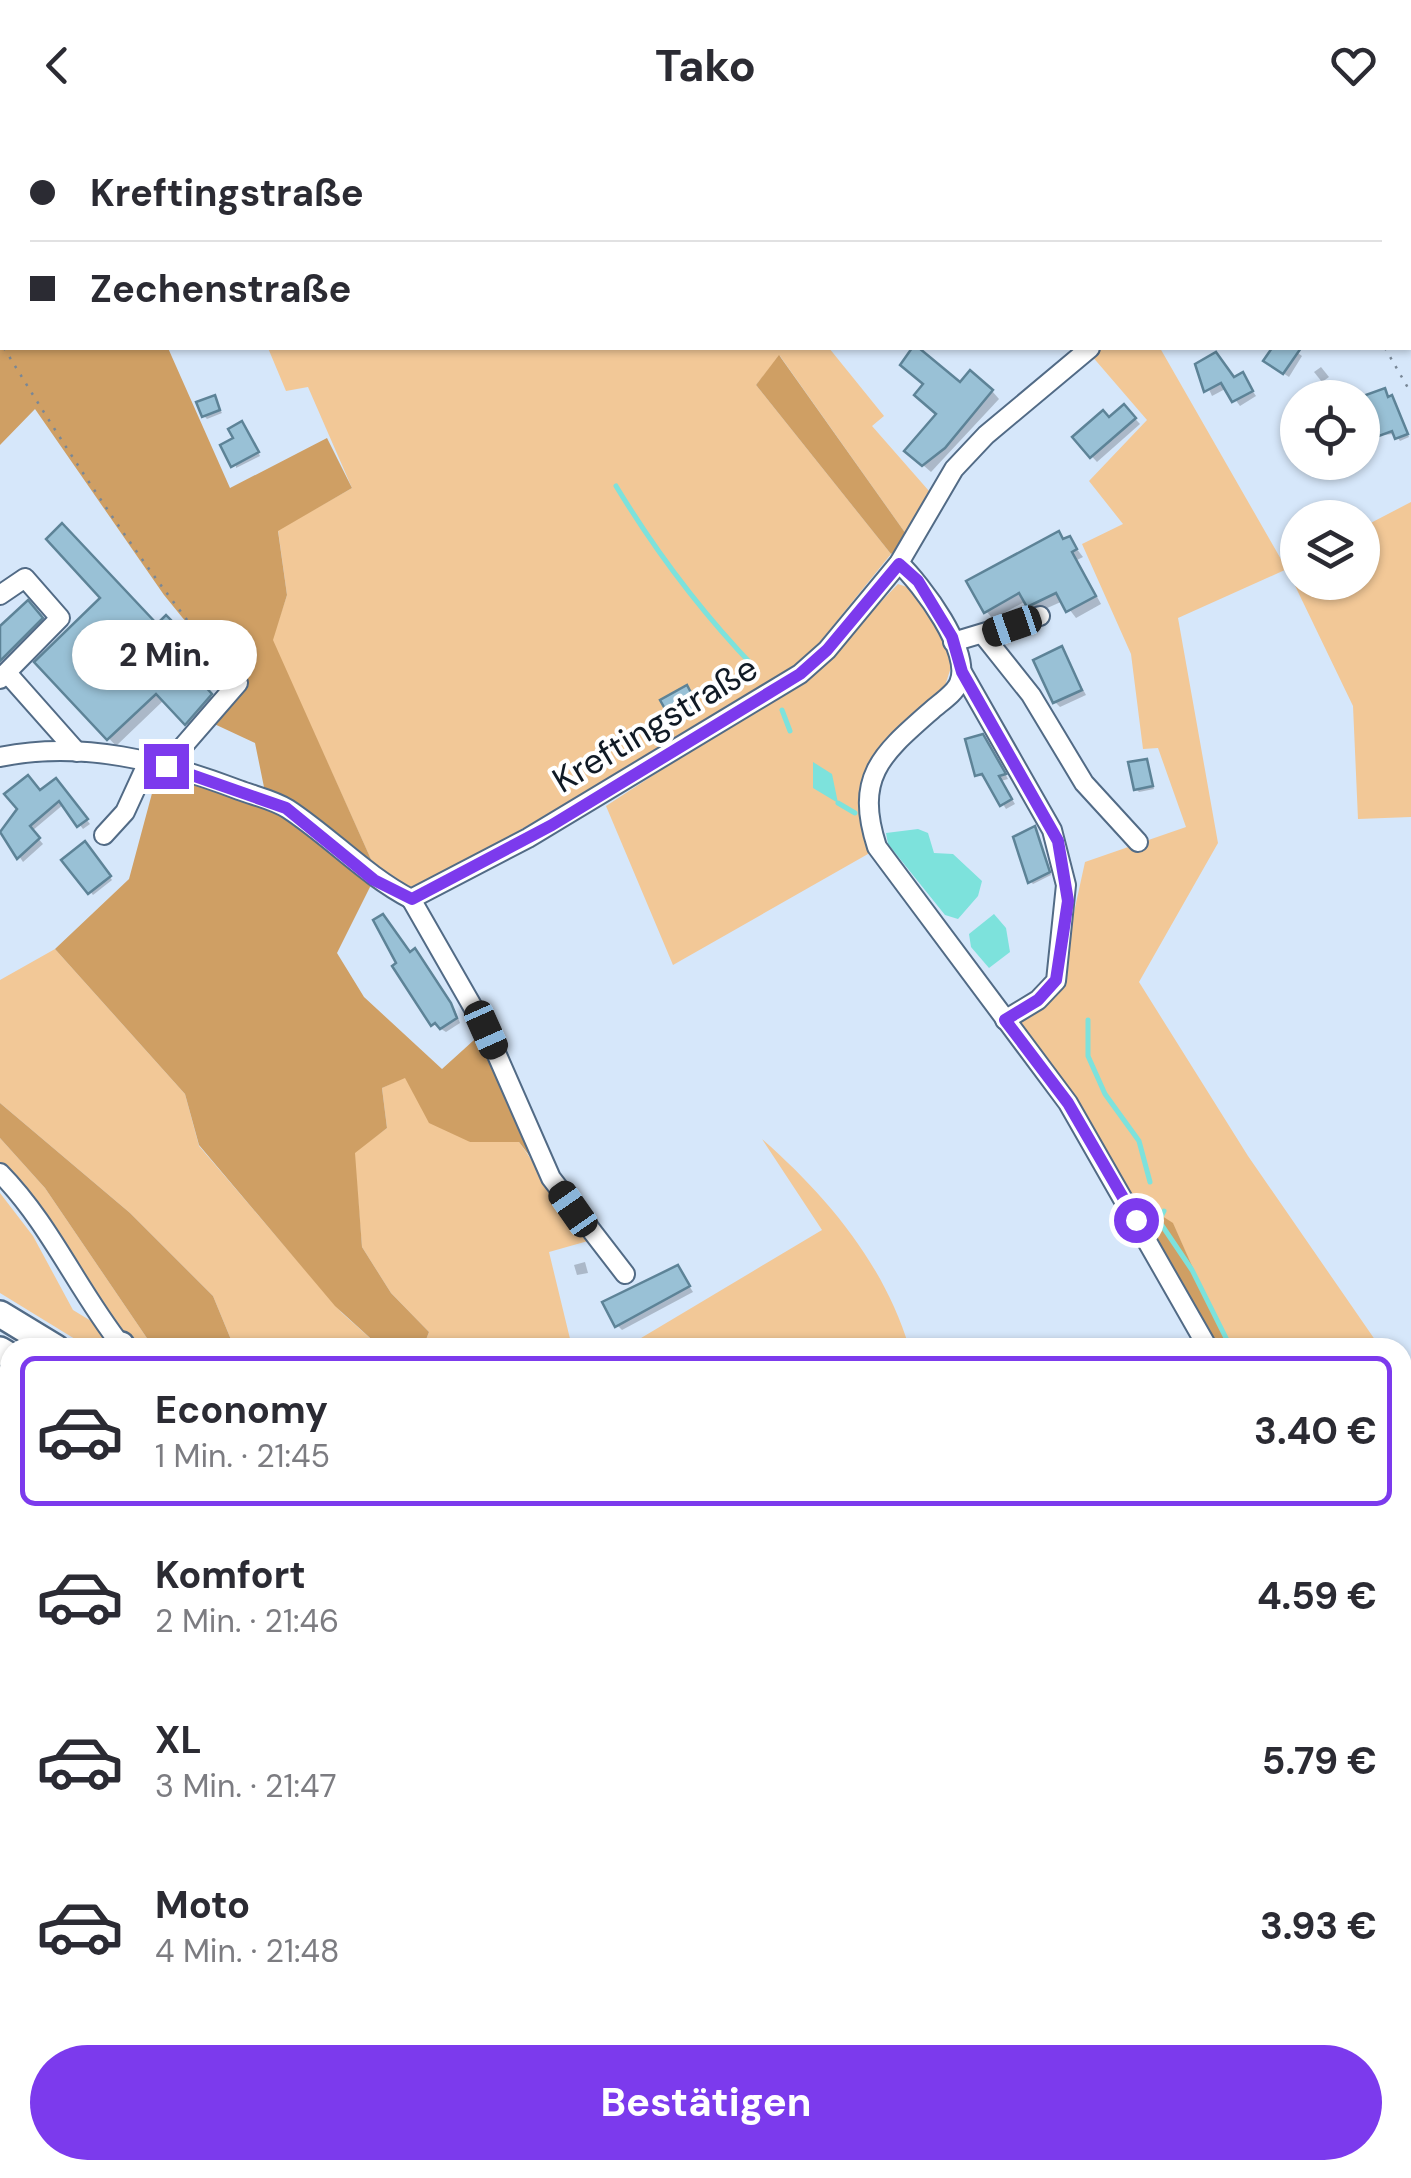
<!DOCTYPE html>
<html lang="de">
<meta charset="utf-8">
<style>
body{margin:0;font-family:"DM Sans",sans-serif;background:#f2f2f3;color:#2b2b33;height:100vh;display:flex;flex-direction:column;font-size:38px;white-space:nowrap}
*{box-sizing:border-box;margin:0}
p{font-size:32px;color:#7c7c81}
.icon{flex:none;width:55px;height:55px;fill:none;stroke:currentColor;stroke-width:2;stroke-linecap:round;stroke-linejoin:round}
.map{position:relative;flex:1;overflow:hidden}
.side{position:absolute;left:0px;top:1208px;width:1412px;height:842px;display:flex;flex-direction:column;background:#fff;border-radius:30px 30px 0 0;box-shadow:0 2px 8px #0004}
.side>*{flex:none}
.banner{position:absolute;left:0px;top:0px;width:1412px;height:220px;box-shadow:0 2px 8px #0004;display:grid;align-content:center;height:220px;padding:0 30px;background:#fff}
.tools{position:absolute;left:1280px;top:250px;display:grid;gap:20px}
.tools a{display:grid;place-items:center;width:100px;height:100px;border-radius:50%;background:#fff;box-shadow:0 2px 8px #0004;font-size:50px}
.end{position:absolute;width:45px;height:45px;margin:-22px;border:12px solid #7c3aed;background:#fff;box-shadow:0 0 0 5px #fff}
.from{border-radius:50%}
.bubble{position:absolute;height:70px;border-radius:35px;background:#fff;box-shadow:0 2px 8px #0004;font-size:32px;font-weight:700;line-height:70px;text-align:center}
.car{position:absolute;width:30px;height:60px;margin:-30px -15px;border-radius:12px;box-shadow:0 0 8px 2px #0007;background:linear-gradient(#222 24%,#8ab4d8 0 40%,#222 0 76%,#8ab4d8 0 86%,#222 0)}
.banner b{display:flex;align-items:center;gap:35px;height:95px;font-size:38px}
.banner b+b{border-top:2px solid #e1e1e2}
.banner i{width:25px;height:25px;background:#2b2b33}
ul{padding:18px 0 0;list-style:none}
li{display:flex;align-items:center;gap:30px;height:150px;margin:0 20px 15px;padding:0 10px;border:5px solid transparent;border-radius:15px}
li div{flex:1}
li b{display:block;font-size:38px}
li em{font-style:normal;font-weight:700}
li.on{border-color:#7c3aed}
li>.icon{width:90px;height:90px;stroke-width:1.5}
.primary-button{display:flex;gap:20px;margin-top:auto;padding:20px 30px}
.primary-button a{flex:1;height:115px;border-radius:60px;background:#7c3aed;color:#fff;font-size:40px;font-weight:700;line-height:115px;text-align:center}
header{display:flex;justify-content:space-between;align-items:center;height:130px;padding:0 30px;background:#fff;font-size:45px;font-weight:700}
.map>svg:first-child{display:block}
</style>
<header><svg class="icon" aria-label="back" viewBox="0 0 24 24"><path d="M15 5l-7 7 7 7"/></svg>Tako<svg class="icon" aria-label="heart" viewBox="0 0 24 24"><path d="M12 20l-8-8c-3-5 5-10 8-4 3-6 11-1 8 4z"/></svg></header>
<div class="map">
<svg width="1411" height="2048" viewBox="0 0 1411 2048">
<rect width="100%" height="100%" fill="#d6e7fa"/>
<g fill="#f2c897">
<polygon points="0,0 1093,0 1095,2 2,2 2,8"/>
<polygon points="268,218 829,218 884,286 872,296 929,361 911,411 780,226 756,255 891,424 798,539 418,759 378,745 272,510 287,465 278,400 352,358 308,257 286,261"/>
<polygon points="1100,218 1160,218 1286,438 1297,432 1298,452 1362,452 1363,397 1411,372 1411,687 1358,689 1353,576 1287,439 1178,488 1218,713 1139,852 1248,1026 1380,1217 1228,1217 1173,1094 1132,1068 1014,890 1057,860 1085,732 1186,697 1158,618 1143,619 1131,524 1082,414 1123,394 1089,351 1147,290 1091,225"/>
<polygon points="898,454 916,460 953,531 943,562 870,643 875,720 673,835 606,676 819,537"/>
<polygon points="55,819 185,964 199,1016 342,1183 380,1217 234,1217 213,1166 130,1083 0,973 0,850"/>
<polygon points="405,947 470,1012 519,1012 588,1111 549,1122 572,1217 423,1217 429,1202 391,1163 362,1117 354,1022 387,998 382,958"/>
<path d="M 0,1008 L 45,1058 L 153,1217 L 128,1217 C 83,1159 60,1083 0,1036 Z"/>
<path d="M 762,1009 C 827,1066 884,1134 909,1217 L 626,1217 L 822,1100 Z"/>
<polygon points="0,1063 33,1106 73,1180 96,1194 115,1217 88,1217 0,1163"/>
<polygon points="0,1246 10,1252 10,1396 0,1391"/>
<polygon points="1402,1251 1411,1263 1411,1569 1402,1550"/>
<polygon points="10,1523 10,1718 0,1724 0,1525"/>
<polygon points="1402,1592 1411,1610 1411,1701 1403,1701"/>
<polygon points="633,2040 636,2048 345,2048 334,2041"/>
<polygon points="669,2040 793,2040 797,2048 672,2048"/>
</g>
<g fill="#cf9f64">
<polygon points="0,4 2,218 168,218 230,358 327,308 352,358 278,401 287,465 273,510 378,745 265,662 255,613 210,592 239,557 164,465 35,279 0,315"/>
<polygon points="779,225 911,411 891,424 756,255"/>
<polygon points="158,641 282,681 372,753 337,823 364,867 442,939 484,901 550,1053 519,1012 470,1012 429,993 405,948 382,958 387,998 355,1023 362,1117 391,1163 429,1202 423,1217 380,1217 335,1176 199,1015 185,964 55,819 129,749"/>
<polygon points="0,973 130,1083 213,1166 234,1217 153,1217 45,1058 0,1008"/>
<polygon points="1123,1061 1173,1093 1228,1217 1212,1217 1175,1143"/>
<polygon points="0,1391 10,1396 10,1523 0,1525"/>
<polygon points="10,1729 10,2040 335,2040 345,2048 0,2048 0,1735"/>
<polygon points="1403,1833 1411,1834 1411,2048 797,2048 793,2040 1402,2040"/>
</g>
<g fill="#7de2dc">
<polygon points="813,632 832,644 838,673 813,658"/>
<polygon points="918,699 928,703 934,723 953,724 982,751 978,766 958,789 945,785 888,714 886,703"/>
<polygon points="994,784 1006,798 1010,822 989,838 971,817 969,804"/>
</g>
<g fill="#0003">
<polygon points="1269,218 1291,218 1302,226 1289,247 1271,235"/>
<polygon points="1198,235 1234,249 1242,245 1256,266 1240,276 1227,258 1212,266"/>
<polygon points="1321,237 1329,247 1322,252 1314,242"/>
<polygon points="960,255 992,261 999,269 931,342 915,328"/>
<polygon points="1384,261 1395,271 1409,307 1400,311 1395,304 1381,305"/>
<polygon points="214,268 222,283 207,289 204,286"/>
<polygon points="1124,277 1140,294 1097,332 1075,308"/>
<polygon points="245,297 260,326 236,338 236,309"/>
<polygon points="1069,409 1083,427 1077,430 1101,474 1076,488 1063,471 1036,483 1026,471 993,489 986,481"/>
<polygon points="28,474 46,494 0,543 0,495"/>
<polygon points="166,488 214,538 199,553 217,573 193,600 164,570 116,616 38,532 157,498"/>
<polygon points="1061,519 1086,565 1060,577 1055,572"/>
<polygon points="689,561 701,581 678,594 675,591"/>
<polygon points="987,611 1008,649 1001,651 1015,674 1006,679 987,648 977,645"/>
<polygon points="1146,631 1154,659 1139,662 1136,659"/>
<polygon points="60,656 90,694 83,699 64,674 32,701 43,714 23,732 2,700 40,663"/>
<polygon points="1035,699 1051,745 1033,754 1030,751"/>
<polygon points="88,717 112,750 93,765 65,730"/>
<polygon points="410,825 419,826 455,880 460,893 446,902 433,894 399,834"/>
<polygon points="585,1132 588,1143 577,1145 574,1135"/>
<polygon points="678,1138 693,1162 622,1200 617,1195"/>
</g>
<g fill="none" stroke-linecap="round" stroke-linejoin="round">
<g stroke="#7de2dc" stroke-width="5">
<path d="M 616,356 C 656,422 702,483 756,539"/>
<polyline points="782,580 790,601"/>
<polyline points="838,673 855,683"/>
<polyline points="1088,890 1088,926 1105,964 1139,1011 1150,1052"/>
<polyline points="1164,1081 1159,1091 1192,1140 1231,1218"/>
<polyline points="0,1423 10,1424"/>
<polyline points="1402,1560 1411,1576"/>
<polyline points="1402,1712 1411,1714"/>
<polyline points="286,2040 287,2048"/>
<polyline points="305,2040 318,2048"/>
</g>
</g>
<g fill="#99c1d6" stroke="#5d8397" stroke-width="2.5">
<polygon points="912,218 919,218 960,252 970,240 993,260 945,318 922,336 904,321 936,284 914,265 923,254 900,235"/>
<polygon points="1272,218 1301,218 1283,244 1263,231"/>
<polygon points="1216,222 1234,247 1243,242 1253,261 1232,272 1221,253 1204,262 1195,234"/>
<polygon points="1385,258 1388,267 1392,265 1408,304 1395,309 1392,301 1379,306 1363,266"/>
<polygon points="215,265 220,280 202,287 196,272"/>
<polygon points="1124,274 1136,288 1090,328 1072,307 1103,280 1109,287"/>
<polygon points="242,291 259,322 231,337 220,315 233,308 228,299"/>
<polygon points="62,393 157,494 166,485 209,529 194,544 212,564 185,595 156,564 107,610 34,532 100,468 46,409"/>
<polygon points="1059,401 1063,409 1070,406 1077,419 1072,422 1096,466 1066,482 1056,463 1027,477 1019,463 984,483 966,451"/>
<polygon points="28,470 43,488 0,531 0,496"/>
<polygon points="1062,516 1082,560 1053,573 1033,530"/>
<polygon points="687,555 699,578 673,593 660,570"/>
<polygon points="983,604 1006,644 999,646 1012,669 1000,676 982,644 975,646 965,609"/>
<polygon points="1147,629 1153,656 1134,660 1128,632"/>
<polygon points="28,645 40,660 56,648 88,689 77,697 59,671 30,696 40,708 17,729 0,702 17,679 4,664"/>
<polygon points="1035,696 1050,742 1028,753 1013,707"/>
<polygon points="85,711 111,746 88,764 61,730"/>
<polygon points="383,784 410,822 415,818 451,873 457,888 440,899 435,893 431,896 392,836 396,833 373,790"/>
<polygon points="678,1135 690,1156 615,1197 602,1172"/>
</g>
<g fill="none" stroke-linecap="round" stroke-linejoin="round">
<defs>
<g id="minor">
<polyline points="1355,2 1357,0"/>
<polyline points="1410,188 1411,190"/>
<path d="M 899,433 C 921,454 973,522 959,553 C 955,563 941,572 932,580 C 882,624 854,646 877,717 L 1068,973 L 1208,1218"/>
<polyline points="0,465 25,448 60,488 0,549"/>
<polyline points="984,506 1031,565 1084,653 1138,712"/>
<polyline points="953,512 1040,486"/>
<polyline points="962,542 1052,700 1066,755 1056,851 1038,870 1005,890"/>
<polyline points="7,543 77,622"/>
<path d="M 0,627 C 81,610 163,631 239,660 C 255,666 274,670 288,679 C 332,708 365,745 411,769"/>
<polyline points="166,636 238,553"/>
<polyline points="104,705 125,682 148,632"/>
<polyline points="411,769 528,708 800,544 827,520 899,433 954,339 986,305 1090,218"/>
<polyline points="411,769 486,900 551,1048 625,1144"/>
<path d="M 0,1043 C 50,1094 77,1159 121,1215"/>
<polyline points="1402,1589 1411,1605"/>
<polyline points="0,1729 10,1722"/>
<polyline points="635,2040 640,2048"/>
</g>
<g id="highway">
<polyline points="0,1184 56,1218"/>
<polyline points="121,1215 123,1218"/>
<polyline points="0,1220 10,1226"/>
<polyline points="1402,1781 1411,1783"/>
<polyline points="1402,1810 1411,1812"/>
</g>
</defs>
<use href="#minor" stroke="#526b86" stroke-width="22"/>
<use href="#highway" stroke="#526b86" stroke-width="30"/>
<g stroke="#798796" stroke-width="2.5" stroke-dasharray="2.5 8" stroke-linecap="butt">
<polyline points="0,211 2,215"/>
<path d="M 4,218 C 72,329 144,440 228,541"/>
<polyline points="1385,218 1411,263"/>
<polyline points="0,1764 10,1758"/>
<polyline points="91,2040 92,2048"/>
<polyline points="1286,2040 1294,2048"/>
<polyline points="135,2048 138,2040"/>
<polyline points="505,2048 511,2040"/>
</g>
<use href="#minor" stroke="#fff" stroke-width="18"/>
<use href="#highway" stroke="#fff" stroke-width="25"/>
</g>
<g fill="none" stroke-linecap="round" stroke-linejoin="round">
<polyline stroke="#7c3aed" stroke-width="12" points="166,636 286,678 374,750 412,769 552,695 800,544 827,520 899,434 918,451 952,507 962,542 1058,711 1068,771 1056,850 1038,870 1005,890 1068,973 1136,1090"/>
</g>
<g text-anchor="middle" stroke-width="8" stroke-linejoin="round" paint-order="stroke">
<g font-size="35" fill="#101a25" stroke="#fff">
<text transform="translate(655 594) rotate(-31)" y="12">Kreftingstraße</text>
</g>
</g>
</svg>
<div class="tools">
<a><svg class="icon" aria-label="locate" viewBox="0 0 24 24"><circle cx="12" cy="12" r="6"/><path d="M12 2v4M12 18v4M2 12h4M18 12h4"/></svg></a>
<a><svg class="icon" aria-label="layers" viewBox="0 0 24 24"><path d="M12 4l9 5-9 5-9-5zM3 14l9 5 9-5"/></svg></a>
</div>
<i class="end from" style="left:1136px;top:1090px"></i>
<i class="end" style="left:166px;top:636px"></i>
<div class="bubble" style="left:72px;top:490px;width:185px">2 Min.</div>
<i class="car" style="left:1012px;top:496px;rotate:251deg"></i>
<i class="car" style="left:486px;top:900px;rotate:156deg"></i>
<i class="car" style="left:573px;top:1079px;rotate:325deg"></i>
<div class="banner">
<b><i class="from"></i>Kreftingstraße</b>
<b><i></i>Zechenstraße</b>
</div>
<section class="side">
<ul>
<li class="on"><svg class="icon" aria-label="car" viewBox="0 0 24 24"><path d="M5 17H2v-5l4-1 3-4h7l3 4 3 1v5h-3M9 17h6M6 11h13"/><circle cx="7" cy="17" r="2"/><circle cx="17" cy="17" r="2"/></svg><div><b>Economy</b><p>1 Min. · 21:45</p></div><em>3.40 €</em></li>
<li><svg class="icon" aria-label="car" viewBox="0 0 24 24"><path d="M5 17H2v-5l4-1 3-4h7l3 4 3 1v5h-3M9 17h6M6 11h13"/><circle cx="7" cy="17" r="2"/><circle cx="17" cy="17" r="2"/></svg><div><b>Komfort</b><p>2 Min. · 21:46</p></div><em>4.59 €</em></li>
<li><svg class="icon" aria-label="car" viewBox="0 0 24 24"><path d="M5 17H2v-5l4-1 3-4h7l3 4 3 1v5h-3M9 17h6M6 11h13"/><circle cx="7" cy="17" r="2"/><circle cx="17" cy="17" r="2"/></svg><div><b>XL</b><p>3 Min. · 21:47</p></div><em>5.79 €</em></li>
<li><svg class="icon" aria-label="car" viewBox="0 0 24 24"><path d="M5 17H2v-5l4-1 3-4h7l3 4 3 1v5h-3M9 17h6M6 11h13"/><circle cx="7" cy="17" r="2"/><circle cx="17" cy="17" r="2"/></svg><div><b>Moto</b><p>4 Min. · 21:48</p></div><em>3.93 €</em></li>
</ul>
<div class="primary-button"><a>Bestätigen</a></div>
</section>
</div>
